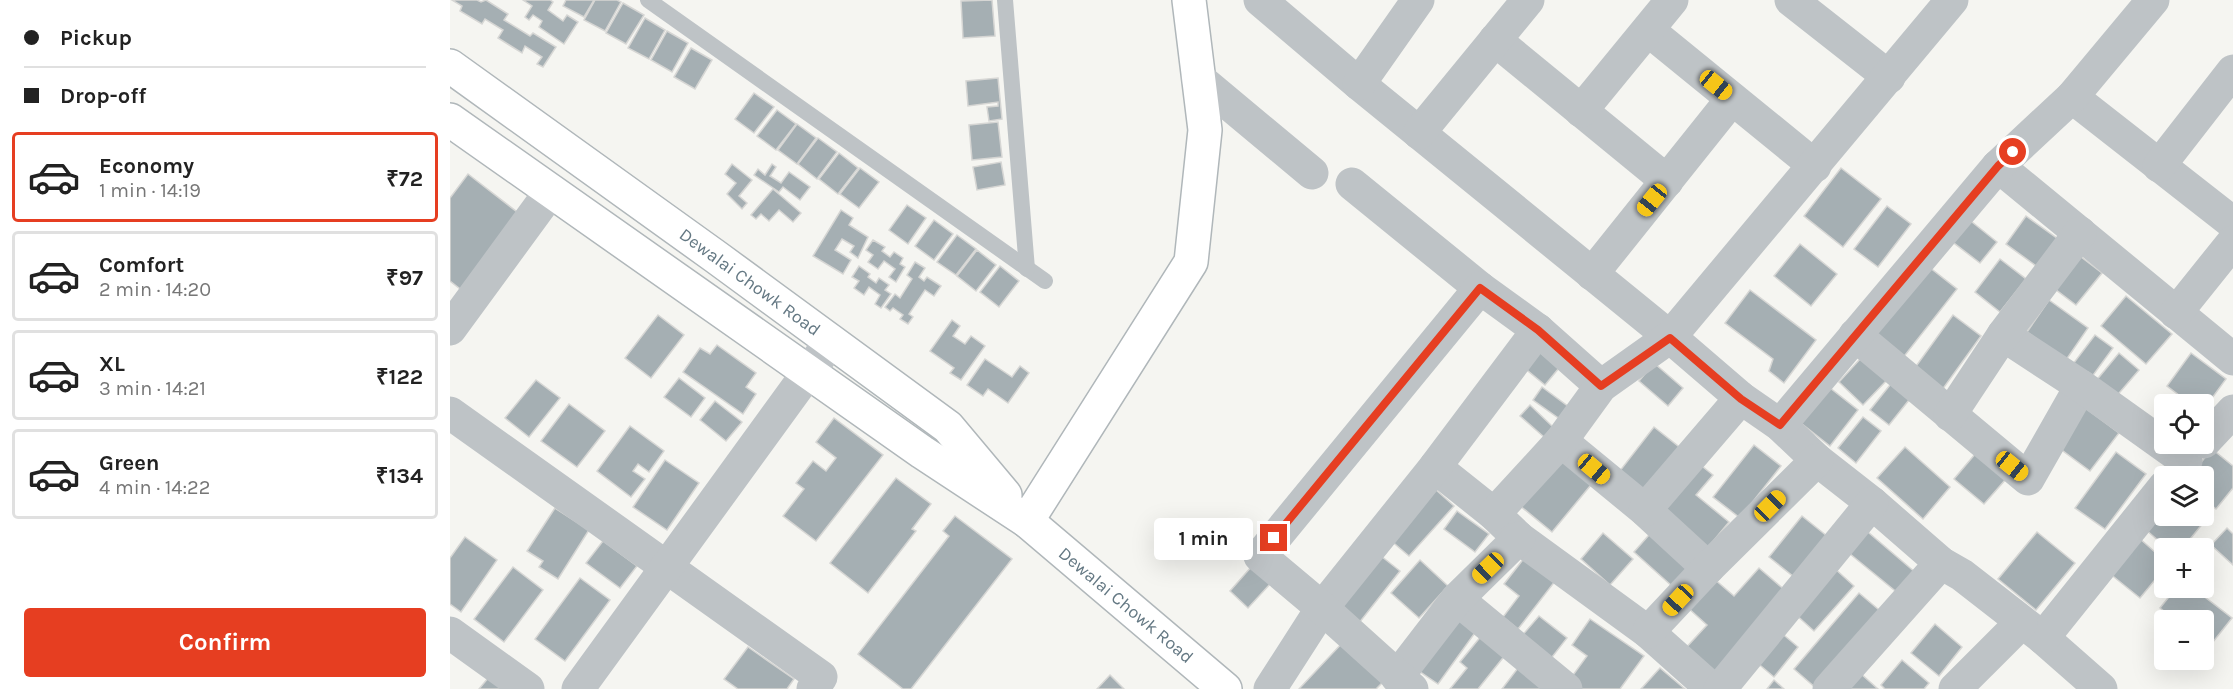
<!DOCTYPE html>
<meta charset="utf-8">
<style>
body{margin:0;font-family:Karla,sans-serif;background:#f6f6f6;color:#222;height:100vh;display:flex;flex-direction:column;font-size:22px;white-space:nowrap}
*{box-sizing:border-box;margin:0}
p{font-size:20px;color:#767676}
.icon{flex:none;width:33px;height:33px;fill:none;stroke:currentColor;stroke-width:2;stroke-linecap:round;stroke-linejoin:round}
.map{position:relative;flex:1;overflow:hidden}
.drawer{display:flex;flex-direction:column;background:#fff;width:450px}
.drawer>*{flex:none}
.banner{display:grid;align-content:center;height:132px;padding:0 24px;background:#fff}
.controls{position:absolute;left:1704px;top:394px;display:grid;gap:12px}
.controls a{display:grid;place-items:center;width:60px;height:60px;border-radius:6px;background:#fff;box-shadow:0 6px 24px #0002;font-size:30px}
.end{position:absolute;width:27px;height:27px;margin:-14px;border:8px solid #e63e21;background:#fff;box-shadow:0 0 0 3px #fff}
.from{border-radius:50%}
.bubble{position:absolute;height:42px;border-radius:6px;background:#fff;box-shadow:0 6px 24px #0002;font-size:20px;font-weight:700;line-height:42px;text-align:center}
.car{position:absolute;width:18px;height:36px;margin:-18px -9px;border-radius:8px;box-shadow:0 0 4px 2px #0007;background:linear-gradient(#f5c518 24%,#345 0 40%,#f5c518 0 76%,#345 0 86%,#f5c518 0)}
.banner b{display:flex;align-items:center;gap:21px;height:57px;font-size:22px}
.banner b+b{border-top:2px solid #e0e0e0}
.banner i{width:15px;height:15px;background:#222}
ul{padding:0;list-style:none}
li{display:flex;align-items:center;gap:18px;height:90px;margin:0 12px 9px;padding:0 12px;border:3px solid #e0e0e0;border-radius:6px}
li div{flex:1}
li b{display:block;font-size:22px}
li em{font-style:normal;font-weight:700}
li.current{border-color:#e63e21}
li>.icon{width:54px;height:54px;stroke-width:1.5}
.primary-button{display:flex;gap:12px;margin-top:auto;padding:12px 24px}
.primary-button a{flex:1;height:69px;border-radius:6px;background:#e63e21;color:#fff;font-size:24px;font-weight:700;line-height:69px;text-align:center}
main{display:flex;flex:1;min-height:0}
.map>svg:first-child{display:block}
</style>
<main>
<section class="drawer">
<div class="banner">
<b><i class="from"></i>Pickup</b>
<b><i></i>Drop-off</b>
</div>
<ul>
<li class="current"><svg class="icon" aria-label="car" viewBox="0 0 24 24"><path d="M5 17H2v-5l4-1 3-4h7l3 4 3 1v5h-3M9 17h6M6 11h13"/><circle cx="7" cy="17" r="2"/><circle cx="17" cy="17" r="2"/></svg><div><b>Economy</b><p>1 min · 14:19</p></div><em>₹72</em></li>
<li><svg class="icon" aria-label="car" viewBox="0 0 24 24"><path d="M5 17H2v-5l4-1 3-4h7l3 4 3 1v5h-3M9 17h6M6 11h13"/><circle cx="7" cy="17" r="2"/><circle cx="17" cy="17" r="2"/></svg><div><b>Comfort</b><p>2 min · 14:20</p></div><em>₹97</em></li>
<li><svg class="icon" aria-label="car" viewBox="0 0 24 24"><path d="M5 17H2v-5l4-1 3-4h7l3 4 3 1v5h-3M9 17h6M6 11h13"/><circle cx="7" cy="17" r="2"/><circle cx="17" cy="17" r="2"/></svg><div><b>XL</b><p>3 min · 14:21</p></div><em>₹122</em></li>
<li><svg class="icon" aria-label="car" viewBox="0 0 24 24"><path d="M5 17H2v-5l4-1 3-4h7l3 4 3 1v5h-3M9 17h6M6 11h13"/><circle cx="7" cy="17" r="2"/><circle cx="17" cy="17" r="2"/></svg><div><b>Green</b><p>4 min · 14:22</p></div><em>₹134</em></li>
</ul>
<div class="primary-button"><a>Confirm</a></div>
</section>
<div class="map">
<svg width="1783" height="689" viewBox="0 0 1783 689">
<rect width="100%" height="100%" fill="#f5f5f1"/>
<g fill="#a5afb3" stroke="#d6d6d4" stroke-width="1.5">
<polygon points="2,0 27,0 31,2 36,0 58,14 54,20 80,36 83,33 106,47 93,67 87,64 92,57 75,46 72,53 48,38 53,30 35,19 32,24 10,11 12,6"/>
<polygon points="73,0 100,0 103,2 98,10 113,21 117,15 128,22 114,44 89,27 92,21 83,15 79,20 75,17 82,6"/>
<polygon points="116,0 144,0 134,17 113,6"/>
<polygon points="145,0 167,0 171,2 155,31 134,20"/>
<polygon points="542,0 545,36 513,38 511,1"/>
<polygon points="173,3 194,15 176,44 156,33"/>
<polygon points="195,18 215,30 199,59 178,48"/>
<polygon points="217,31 238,43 222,72 201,60"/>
<polygon points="241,48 262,60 245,89 224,77"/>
<polygon points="548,78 552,119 539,121 537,107 548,106 548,102 518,106 516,81"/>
<polygon points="304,93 324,107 304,133 285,119"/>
<polygon points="327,110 346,124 326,150 307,136"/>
<polygon points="548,122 552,157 522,160 519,125"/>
<polygon points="347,124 366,138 347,164 328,150"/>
<polygon points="368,138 387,152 367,179 348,164"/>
<polygon points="389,153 408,168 388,194 369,179"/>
<polygon points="551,162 555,185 527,190 523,167"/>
<polygon points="282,164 302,180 289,196 297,203 292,209 277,194 286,183 275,174"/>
<polygon points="322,164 326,167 320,176 331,183 339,172 360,187 350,200 333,187 329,192 304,175 308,169 315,175"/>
<polygon points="410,168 429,182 409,208 390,194"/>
<polygon points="1391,168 1431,199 1393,247 1354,216"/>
<polygon points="18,174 71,215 14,292 0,281 0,198"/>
<polygon points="323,189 351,213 343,222 329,210 319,221 311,214 306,219 301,215"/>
<polygon points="457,205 476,218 458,244 439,230"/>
<polygon points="1437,206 1461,224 1428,267 1404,249"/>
<polygon points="391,210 403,218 399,225 418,237 408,258 400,252 404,246 392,239 385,250 401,260 393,274 363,256"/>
<polygon points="1576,216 1615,244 1593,271 1556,244"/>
<polygon points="1517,218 1547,242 1530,263 1500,240"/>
<polygon points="484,220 503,234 484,260 465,246"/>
<polygon points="507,235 526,249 506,275 487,262"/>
<polygon points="423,240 435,247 432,251 440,257 444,252 453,258 450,264 455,267 446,282 439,277 445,269 434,261 428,269 418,262 423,255 416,250"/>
<polygon points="1350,244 1387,274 1361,306 1324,276"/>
<polygon points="527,250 546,265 526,291 507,276"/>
<polygon points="1626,253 1652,273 1626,305 1601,286"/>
<polygon points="1550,259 1576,279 1550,312 1525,292"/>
<polygon points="465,262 475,268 469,277 474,281 477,277 491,286 484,296 475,290 459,314 463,317 458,324 450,319 453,315 443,308 440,311 435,307 445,294 450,298 462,279 457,275"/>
<polygon points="409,266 420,274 418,277 426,283 429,278 439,285 435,290 441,294 431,308 425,304 430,295 419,287 414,295 404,288 409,281 402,277"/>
<polygon points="550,266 569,281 549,307 530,292"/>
<polygon points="1479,267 1507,289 1452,359 1424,337"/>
<polygon points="1300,290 1366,340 1334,383 1319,371 1323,359 1275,323"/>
<polygon points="1676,296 1722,334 1696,364 1651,326"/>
<polygon points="1599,300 1638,328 1616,360 1577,332"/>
<polygon points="208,315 234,335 201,378 175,358"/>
<polygon points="1503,315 1531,336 1492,390 1464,369"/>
<polygon points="502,320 510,326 503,336 515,344 521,336 535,346 511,380 500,373 504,368 480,351"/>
<polygon points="1645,335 1663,348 1641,378 1623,364"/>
<polygon points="267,345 306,373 296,387 306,394 293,414 233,372 250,348 260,354"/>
<polygon points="1086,349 1109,368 1095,385 1072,366"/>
<polygon points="1669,353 1689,370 1664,399 1645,382"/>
<polygon points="1741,353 1776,379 1754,409 1754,405 1742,405 1717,386"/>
<polygon points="1412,357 1437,380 1413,405 1389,382"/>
<polygon points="535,359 562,377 570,366 579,373 558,403 538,389 533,396 517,385"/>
<polygon points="1204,363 1233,388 1218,406 1189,381"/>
<polygon points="229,378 255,398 241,417 214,397"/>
<polygon points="86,380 110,398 79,437 55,418"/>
<polygon points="1444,380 1463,395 1439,425 1420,410"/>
<polygon points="1375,384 1408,410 1380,446 1347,420"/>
<polygon points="1092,387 1123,410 1114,422 1083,400"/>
<polygon points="265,401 292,422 276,441 250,420"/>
<polygon points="119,404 155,431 127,467 91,441"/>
<polygon points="1080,405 1103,427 1094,437 1070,416"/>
<polygon points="1634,407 1669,433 1640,471 1605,445"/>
<polygon points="1413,417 1431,431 1406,463 1388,448"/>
<polygon points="384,418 433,455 366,541 333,516 354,489 346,483 363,461 376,471 386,458 366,442"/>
<polygon points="180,426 214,451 199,472 188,464 183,471 195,479 181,497 147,471"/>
<polygon points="1204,427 1233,450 1198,495 1169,472"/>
<polygon points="1304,445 1331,466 1290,518 1263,497"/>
<polygon points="1455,447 1500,487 1473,519 1427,478"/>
<polygon points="1762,449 1783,466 1783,488 1766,509 1754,499 1754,477 1739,477"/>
<polygon points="1666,452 1696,474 1655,529 1625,508"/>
<polygon points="1113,453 1145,480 1102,532 1069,505"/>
<polygon points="1526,453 1556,479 1534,504 1504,479"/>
<polygon points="215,460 249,483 217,530 183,507"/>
<polygon points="1248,463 1263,475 1246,495 1279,522 1255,551 1207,512"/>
<polygon points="446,478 481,504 462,529 466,531 418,593 380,563"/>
<polygon points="985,489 1004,506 959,556 939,539"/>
<polygon points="1714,505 1714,516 1754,516 1754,513 1758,517 1732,549 1718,549 1695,529"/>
<polygon points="105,508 139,530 108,579 89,567 93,561 77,551"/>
<polygon points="1007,511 1039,534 1025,552 994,529"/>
<polygon points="505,516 562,559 461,689 453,689 408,654 499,536 493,531"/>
<polygon points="1352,516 1382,540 1349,581 1319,557"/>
<polygon points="1206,527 1245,563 1223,587 1184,552"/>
<polygon points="1412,527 1466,573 1449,594 1394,549"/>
<polygon points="1777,528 1783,534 1783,565 1761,545"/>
<polygon points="1587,532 1625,563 1586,610 1548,579"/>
<polygon points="1153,533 1183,559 1160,585 1131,559"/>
<polygon points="15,537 47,560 11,612 0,604 0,558"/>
<polygon points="1689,538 1714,560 1714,569 1690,598 1659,573"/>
<polygon points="153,541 187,566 170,588 136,563"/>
<polygon points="931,556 950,571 909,623 890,608"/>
<polygon points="1075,557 1106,580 1068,629 1053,617 1069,596 1054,584"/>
<polygon points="970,560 998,586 969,618 941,593"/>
<polygon points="802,566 821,583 798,608 780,591"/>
<polygon points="63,567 93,590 54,642 24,619"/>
<polygon points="1383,567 1404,586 1364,631 1343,612"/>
<polygon points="1309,568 1337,592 1262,676 1233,651 1257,625 1237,607 1263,578 1284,596"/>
<polygon points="130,578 160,600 115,661 85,639"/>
<polygon points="1726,588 1743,588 1782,618 1759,647 1754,643 1754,621 1726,621 1710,608"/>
<polygon points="1409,593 1435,615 1367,689 1344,669"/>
<polygon points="1005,614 1027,630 988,684 966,669"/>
<polygon points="1089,616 1117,638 1099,661 1070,638"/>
<polygon points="1140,619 1194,656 1170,689 1128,689 1118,682 1137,656 1122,645"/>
<polygon points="1485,624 1512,647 1489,676 1461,653"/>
<polygon points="1329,631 1348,647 1324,677 1305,661"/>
<polygon points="1032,635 1056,654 1028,689 1000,689 1017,668 1010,662"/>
<polygon points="895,640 936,679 926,689 849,689"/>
<polygon points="298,647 344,679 337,689 288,689 274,679"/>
<polygon points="1452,660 1479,683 1474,689 1435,689 1431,685"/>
<polygon points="1071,664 1104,689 1052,689"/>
<polygon points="1210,668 1235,689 1191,689"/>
<polygon points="1410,673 1428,689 1396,689"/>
<polygon points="660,675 674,689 647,689"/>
<polygon points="39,677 55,689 29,689"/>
<polygon points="1324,680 1334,689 1317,689"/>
</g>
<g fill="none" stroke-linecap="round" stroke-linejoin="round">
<defs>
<g id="secondary">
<polyline points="0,66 266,257 498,427 555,495"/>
<polyline points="0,120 472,452 577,521 775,689"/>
<polyline points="577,521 741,262 755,130 739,0"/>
</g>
</defs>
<use href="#secondary" stroke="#b0b7ba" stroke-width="36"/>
<g stroke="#bec3c6" stroke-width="16">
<polyline points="198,0 595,281"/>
<polyline points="555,0 577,269"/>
</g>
<g stroke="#bec3c6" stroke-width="33">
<polyline points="810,0 909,84 1220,337 1291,398 1330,425 1367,460 1422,503 1491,563 1512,575 1593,638 1651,689"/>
<polyline points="1341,0 1439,77"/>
<polyline points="1198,30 1365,166"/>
<polyline points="1045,40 1217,181"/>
<polyline points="748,78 862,173"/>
<polyline points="909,84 968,0"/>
<polyline points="1622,97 1783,223"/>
<polyline points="1131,111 1222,0"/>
<polyline points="969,133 1078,0"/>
<polyline points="1548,166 1783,359"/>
<polyline points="1709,166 1783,71"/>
<polyline points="902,184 1030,288 1088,330 1151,386"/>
<polyline points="1142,274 1282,99"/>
<polyline points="1726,313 1783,242"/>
<polyline points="0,329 101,191"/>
<polyline points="1405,335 1578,479 1631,386"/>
<polyline points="1553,335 1631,386 1736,461"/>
<polyline points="0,413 371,677 363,689"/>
<polyline points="1500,415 1553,335 1630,233"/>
<polyline points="1330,425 1548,166 1622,97 1703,0"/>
<polyline points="1111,441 1195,510 1258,568"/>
<polyline points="1754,442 1783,411"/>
<polyline points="985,467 1044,514 1069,538 1198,632 1262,689"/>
<polyline points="1195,510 1291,398"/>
<polyline points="1044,514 1111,441 1151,386 1220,337 1502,0"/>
<polyline points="1007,599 1116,689"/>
<polyline points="1198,632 1258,568 1367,460"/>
<polyline points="0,633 78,689"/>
<polyline points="1593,638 1714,487"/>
<polyline points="947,677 1007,599 1069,538"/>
<polyline points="128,689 381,341"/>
<polyline points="820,689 872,608 985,467 1088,330"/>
<polyline points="962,689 872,608 810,556 1030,288"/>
<polyline points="1270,689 1422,503"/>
<polyline points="1379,689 1491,563"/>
<polyline points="1505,689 1571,623"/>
</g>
<use href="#secondary" stroke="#fff" stroke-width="33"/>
</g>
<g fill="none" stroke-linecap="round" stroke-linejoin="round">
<polyline stroke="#e63e21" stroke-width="8" points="824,538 1030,288 1088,330 1151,386 1220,338 1291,399 1330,425 1548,166 1563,152"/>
</g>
<g text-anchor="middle" stroke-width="6" stroke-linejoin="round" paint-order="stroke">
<g font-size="18" fill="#647883" stroke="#fff">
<text transform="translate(300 282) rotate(36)" y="6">Dewalai Chowk Road</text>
<text transform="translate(676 605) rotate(40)" y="6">Dewalai Chowk Road</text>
</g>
</g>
</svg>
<div class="controls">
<a><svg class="icon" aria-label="locate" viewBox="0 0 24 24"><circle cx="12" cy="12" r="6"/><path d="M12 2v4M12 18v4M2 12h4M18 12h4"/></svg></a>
<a><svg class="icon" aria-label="layers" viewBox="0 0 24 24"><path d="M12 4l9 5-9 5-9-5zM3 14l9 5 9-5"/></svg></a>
<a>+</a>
<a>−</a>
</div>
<i class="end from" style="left:1563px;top:152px"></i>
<i class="end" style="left:824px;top:538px"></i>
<div class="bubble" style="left:704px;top:518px;width:99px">1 min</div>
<i class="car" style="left:1266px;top:85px;rotate:129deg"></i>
<i class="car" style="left:1202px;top:200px;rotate:219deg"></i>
<i class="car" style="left:1562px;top:466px;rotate:129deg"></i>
<i class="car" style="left:1144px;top:469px;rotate:130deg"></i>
<i class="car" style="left:1320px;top:506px;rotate:45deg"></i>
<i class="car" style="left:1038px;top:568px;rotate:226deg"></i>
<i class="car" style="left:1228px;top:600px;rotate:223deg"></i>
</div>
</main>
